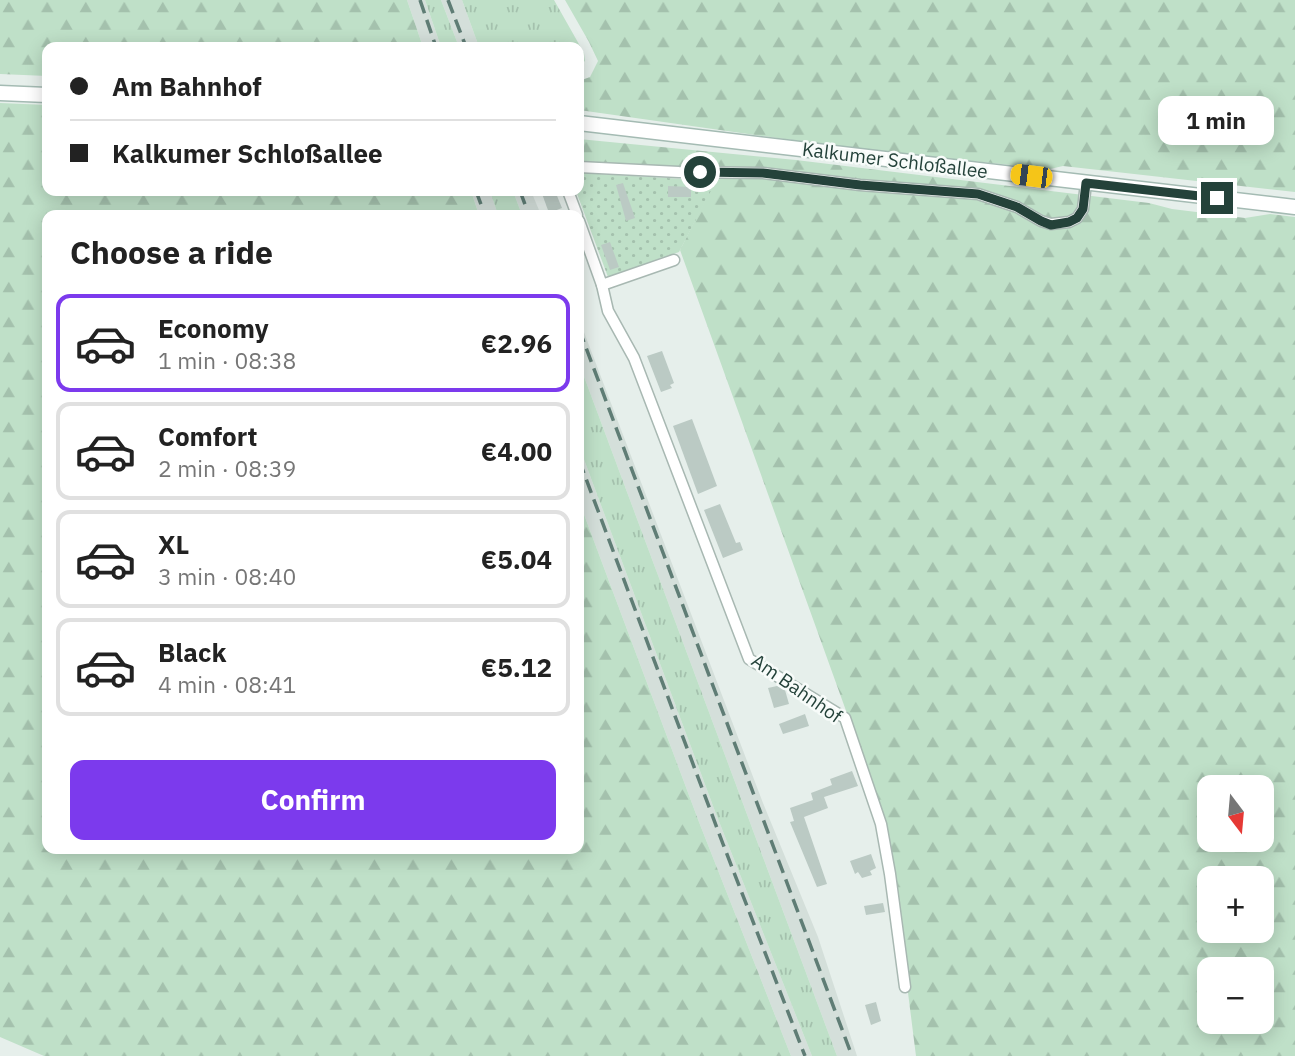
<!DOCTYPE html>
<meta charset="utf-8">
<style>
body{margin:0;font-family:"IBM Plex Sans",sans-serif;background:#f6f6f6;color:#222;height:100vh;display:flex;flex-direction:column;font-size:26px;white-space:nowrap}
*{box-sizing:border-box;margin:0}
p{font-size:23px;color:#767676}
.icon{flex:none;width:38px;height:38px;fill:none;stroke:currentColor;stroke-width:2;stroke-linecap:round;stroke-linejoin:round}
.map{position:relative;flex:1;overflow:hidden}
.drawer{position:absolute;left:42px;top:210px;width:542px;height:644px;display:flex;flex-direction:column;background:#fff;border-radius:14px;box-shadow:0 4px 18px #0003}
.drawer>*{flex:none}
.hud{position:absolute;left:42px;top:42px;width:542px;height:154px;border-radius:14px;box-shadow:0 4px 18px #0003;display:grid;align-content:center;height:154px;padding:0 28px;background:#fff}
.needle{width:46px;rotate:164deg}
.tools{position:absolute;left:1197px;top:775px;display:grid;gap:14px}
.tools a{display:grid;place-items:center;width:77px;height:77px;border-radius:14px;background:#fff;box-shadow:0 4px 18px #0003;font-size:35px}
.end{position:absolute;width:32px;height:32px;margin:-16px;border:9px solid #24423a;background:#fff;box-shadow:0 0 0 4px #fff}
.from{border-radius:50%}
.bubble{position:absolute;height:49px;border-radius:14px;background:#fff;box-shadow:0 4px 18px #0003;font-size:23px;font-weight:700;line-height:49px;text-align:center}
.car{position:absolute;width:21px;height:42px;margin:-21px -10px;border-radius:9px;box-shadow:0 0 5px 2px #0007;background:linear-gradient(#f5c518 24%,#345 0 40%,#f5c518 0 76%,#345 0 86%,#f5c518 0)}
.hud b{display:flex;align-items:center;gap:24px;height:66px;font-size:26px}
.hud b+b{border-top:2px solid #e0e0e0}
.hud i{width:18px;height:18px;background:#222}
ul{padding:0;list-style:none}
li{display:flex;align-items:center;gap:21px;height:98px;margin:0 14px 10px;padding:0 14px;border:4px solid #e0e0e0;border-radius:14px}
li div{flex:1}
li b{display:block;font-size:26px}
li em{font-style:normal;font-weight:700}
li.active{border-color:#7c3aed}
li>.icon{width:63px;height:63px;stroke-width:1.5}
h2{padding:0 28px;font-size:32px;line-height:84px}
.button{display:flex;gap:14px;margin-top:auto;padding:14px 28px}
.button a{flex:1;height:80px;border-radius:14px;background:#7c3aed;color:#fff;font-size:28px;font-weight:700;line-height:80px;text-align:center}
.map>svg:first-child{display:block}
</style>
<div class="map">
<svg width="1295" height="1056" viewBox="0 0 1295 1056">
<defs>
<pattern id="grass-tufts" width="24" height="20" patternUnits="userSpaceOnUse" patternTransform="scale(1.75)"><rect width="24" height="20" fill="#bfe0c8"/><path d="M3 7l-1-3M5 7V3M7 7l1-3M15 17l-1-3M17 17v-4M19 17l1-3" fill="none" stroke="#a4c1ad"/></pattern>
<pattern id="forest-firs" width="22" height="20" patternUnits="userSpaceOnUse" patternTransform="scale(1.75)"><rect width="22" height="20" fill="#bfe0c8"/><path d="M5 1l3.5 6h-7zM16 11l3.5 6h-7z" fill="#a4c1ad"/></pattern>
<pattern id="garden-dots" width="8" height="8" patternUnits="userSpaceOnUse" patternTransform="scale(1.75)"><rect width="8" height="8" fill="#bfe0c8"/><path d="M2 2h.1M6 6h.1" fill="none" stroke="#a4c1ad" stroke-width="1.8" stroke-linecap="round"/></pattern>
</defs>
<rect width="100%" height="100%" fill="#e6efeb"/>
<g fill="#d4dfda">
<polygon points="407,0 425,0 441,47 423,47"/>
<polygon points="441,0 462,0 479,47 459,47"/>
<polygon points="471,191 490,191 498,215 479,215"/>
<polygon points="513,191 531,191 541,215 522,215"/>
<polygon points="579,319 763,803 818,937 857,1056 837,1056 579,363"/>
<polygon points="579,446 716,814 812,1056 791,1056 699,822 579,501"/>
</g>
<g fill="url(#grass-tufts)">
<polygon points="425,0 441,0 459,47 441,47"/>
<polygon points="462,0 554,0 584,53 585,61 579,65 579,47 479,47"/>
<polygon points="490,191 513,191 522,215 498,215"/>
<polygon points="579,363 837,1056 812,1056 716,814 579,446"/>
</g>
<g fill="url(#forest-firs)" fill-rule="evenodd">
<polygon points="0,0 407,0 423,47 47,47 47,76 0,74"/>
<polygon points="565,0 1295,0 1295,192 1063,166 1050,169 848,148 579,110 579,81 590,77 598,61 589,42"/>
<polygon points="0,103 47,105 47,191 471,191 479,215 47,215 47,849 579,849 579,501 699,822 791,1056 44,1056 0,1037"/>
<path d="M 579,139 L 796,160 L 1149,203 L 1172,209 L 1245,218 L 1270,214 L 1295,217 L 1295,1056 L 916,1056 L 893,874 L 849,719 L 680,250 L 715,181 L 579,166 ZM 1209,788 L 1262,788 L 1262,840 L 1209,840 ZM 1209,878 L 1262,878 L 1262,931 L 1209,931 ZM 1209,970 L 1262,970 L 1262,1022 L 1209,1022 Z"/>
</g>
<polygon fill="url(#garden-dots)" points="584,173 716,181 679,252 608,277 576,191 579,191 579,174"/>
<g fill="#bbcac4">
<polygon points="623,183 635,218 626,221 616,185"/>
<polygon points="668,186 691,187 691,197 668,197"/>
<polygon points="541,191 555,191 562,208 549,213"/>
<polygon points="610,242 619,267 610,270 601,245"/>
<polygon points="662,351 674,383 670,385 672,388 661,392 647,356"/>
<polygon points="692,419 717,486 698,494 673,426"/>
<polygon points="720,504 736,543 740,542 743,550 723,558 704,510"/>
<polygon points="777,686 785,690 789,704 774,708 768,688"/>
<polygon points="805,714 809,726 783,734 779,724"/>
<polygon points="852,771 858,786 824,797 828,808 804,817 827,884 817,887 790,822 794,821 790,808 813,800 811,793 832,785 830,779"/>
<polygon points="871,854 876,868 870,871 872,875 862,878 858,872 855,874 850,861"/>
<polygon points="883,903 885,912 866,915 864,906"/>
<polygon points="876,1002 881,1021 871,1025 865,1005"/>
</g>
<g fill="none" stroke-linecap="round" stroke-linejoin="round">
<defs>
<g id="minor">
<polyline points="579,167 679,172 763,173 860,185 978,194 1017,207 1041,221 1051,224 1069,222 1077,218 1083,209 1086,183"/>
<polyline points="568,191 577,215"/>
<polyline points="579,221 602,285 608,311 634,358 749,659 845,718 881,824 890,874 905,987"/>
<polyline points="602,285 674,260"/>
</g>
<g id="secondary">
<polyline points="0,93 47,95"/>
<polyline points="579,123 1295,207"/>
</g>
</defs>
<use href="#minor" stroke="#a8b8b2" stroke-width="13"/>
<use href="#secondary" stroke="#a4bbb3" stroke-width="17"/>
<use href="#minor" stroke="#fff" stroke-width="10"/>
<use href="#secondary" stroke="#fff" stroke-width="14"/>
<g stroke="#5f7d75" stroke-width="3.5" stroke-dasharray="14 7" stroke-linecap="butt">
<polyline points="420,0 436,47"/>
<polyline points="448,0 466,47"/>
<polyline points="476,191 485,215"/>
<polyline points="520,191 529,215"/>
<polyline points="579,329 852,1056"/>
<polyline points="579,460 723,844 805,1056"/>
</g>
</g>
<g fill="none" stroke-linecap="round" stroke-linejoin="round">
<polyline stroke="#24423a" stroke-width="9" points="700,172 763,173 860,185 978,194 1017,207 1041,221 1051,225 1069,222 1077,218 1083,209 1086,183 1217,198"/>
</g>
<g text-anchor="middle" stroke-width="5" stroke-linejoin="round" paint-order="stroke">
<g font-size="19" fill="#24423a" stroke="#f7fbf9">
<text transform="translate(895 160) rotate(7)" y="7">Kalkumer Schloßallee</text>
<text transform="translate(797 688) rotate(35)" y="7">Am Bahnhof</text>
</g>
</g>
</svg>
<div class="tools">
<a><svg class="needle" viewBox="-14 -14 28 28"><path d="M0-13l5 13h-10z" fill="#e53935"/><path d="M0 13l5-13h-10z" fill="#767676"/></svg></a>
<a>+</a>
<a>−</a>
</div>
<i class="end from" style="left:700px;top:172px"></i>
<i class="end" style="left:1217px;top:198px"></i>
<div class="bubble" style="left:1158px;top:96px;width:116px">1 min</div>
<i class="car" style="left:1031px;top:176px;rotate:277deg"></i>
<div class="hud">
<b><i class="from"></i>Am Bahnhof</b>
<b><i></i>Kalkumer Schloßallee</b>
</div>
<section class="drawer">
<h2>Choose a ride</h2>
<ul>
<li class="active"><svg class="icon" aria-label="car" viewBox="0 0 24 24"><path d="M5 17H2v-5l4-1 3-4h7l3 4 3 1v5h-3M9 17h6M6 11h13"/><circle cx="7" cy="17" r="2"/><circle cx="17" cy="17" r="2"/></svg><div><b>Economy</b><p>1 min · 08:38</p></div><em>€2.96</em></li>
<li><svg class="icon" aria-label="car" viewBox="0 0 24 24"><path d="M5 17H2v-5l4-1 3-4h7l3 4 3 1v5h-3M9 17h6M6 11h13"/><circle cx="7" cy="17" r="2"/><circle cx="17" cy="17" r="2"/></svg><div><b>Comfort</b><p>2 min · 08:39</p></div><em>€4.00</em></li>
<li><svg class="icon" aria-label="car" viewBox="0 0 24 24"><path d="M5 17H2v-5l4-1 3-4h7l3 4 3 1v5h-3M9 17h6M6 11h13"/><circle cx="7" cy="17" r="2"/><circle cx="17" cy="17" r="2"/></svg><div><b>XL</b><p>3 min · 08:40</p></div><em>€5.04</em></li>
<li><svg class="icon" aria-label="car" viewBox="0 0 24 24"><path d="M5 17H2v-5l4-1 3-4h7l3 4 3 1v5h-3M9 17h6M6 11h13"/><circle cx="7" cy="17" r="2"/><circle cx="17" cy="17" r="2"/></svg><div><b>Black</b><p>4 min · 08:41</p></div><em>€5.12</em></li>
</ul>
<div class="button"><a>Confirm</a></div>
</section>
</div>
